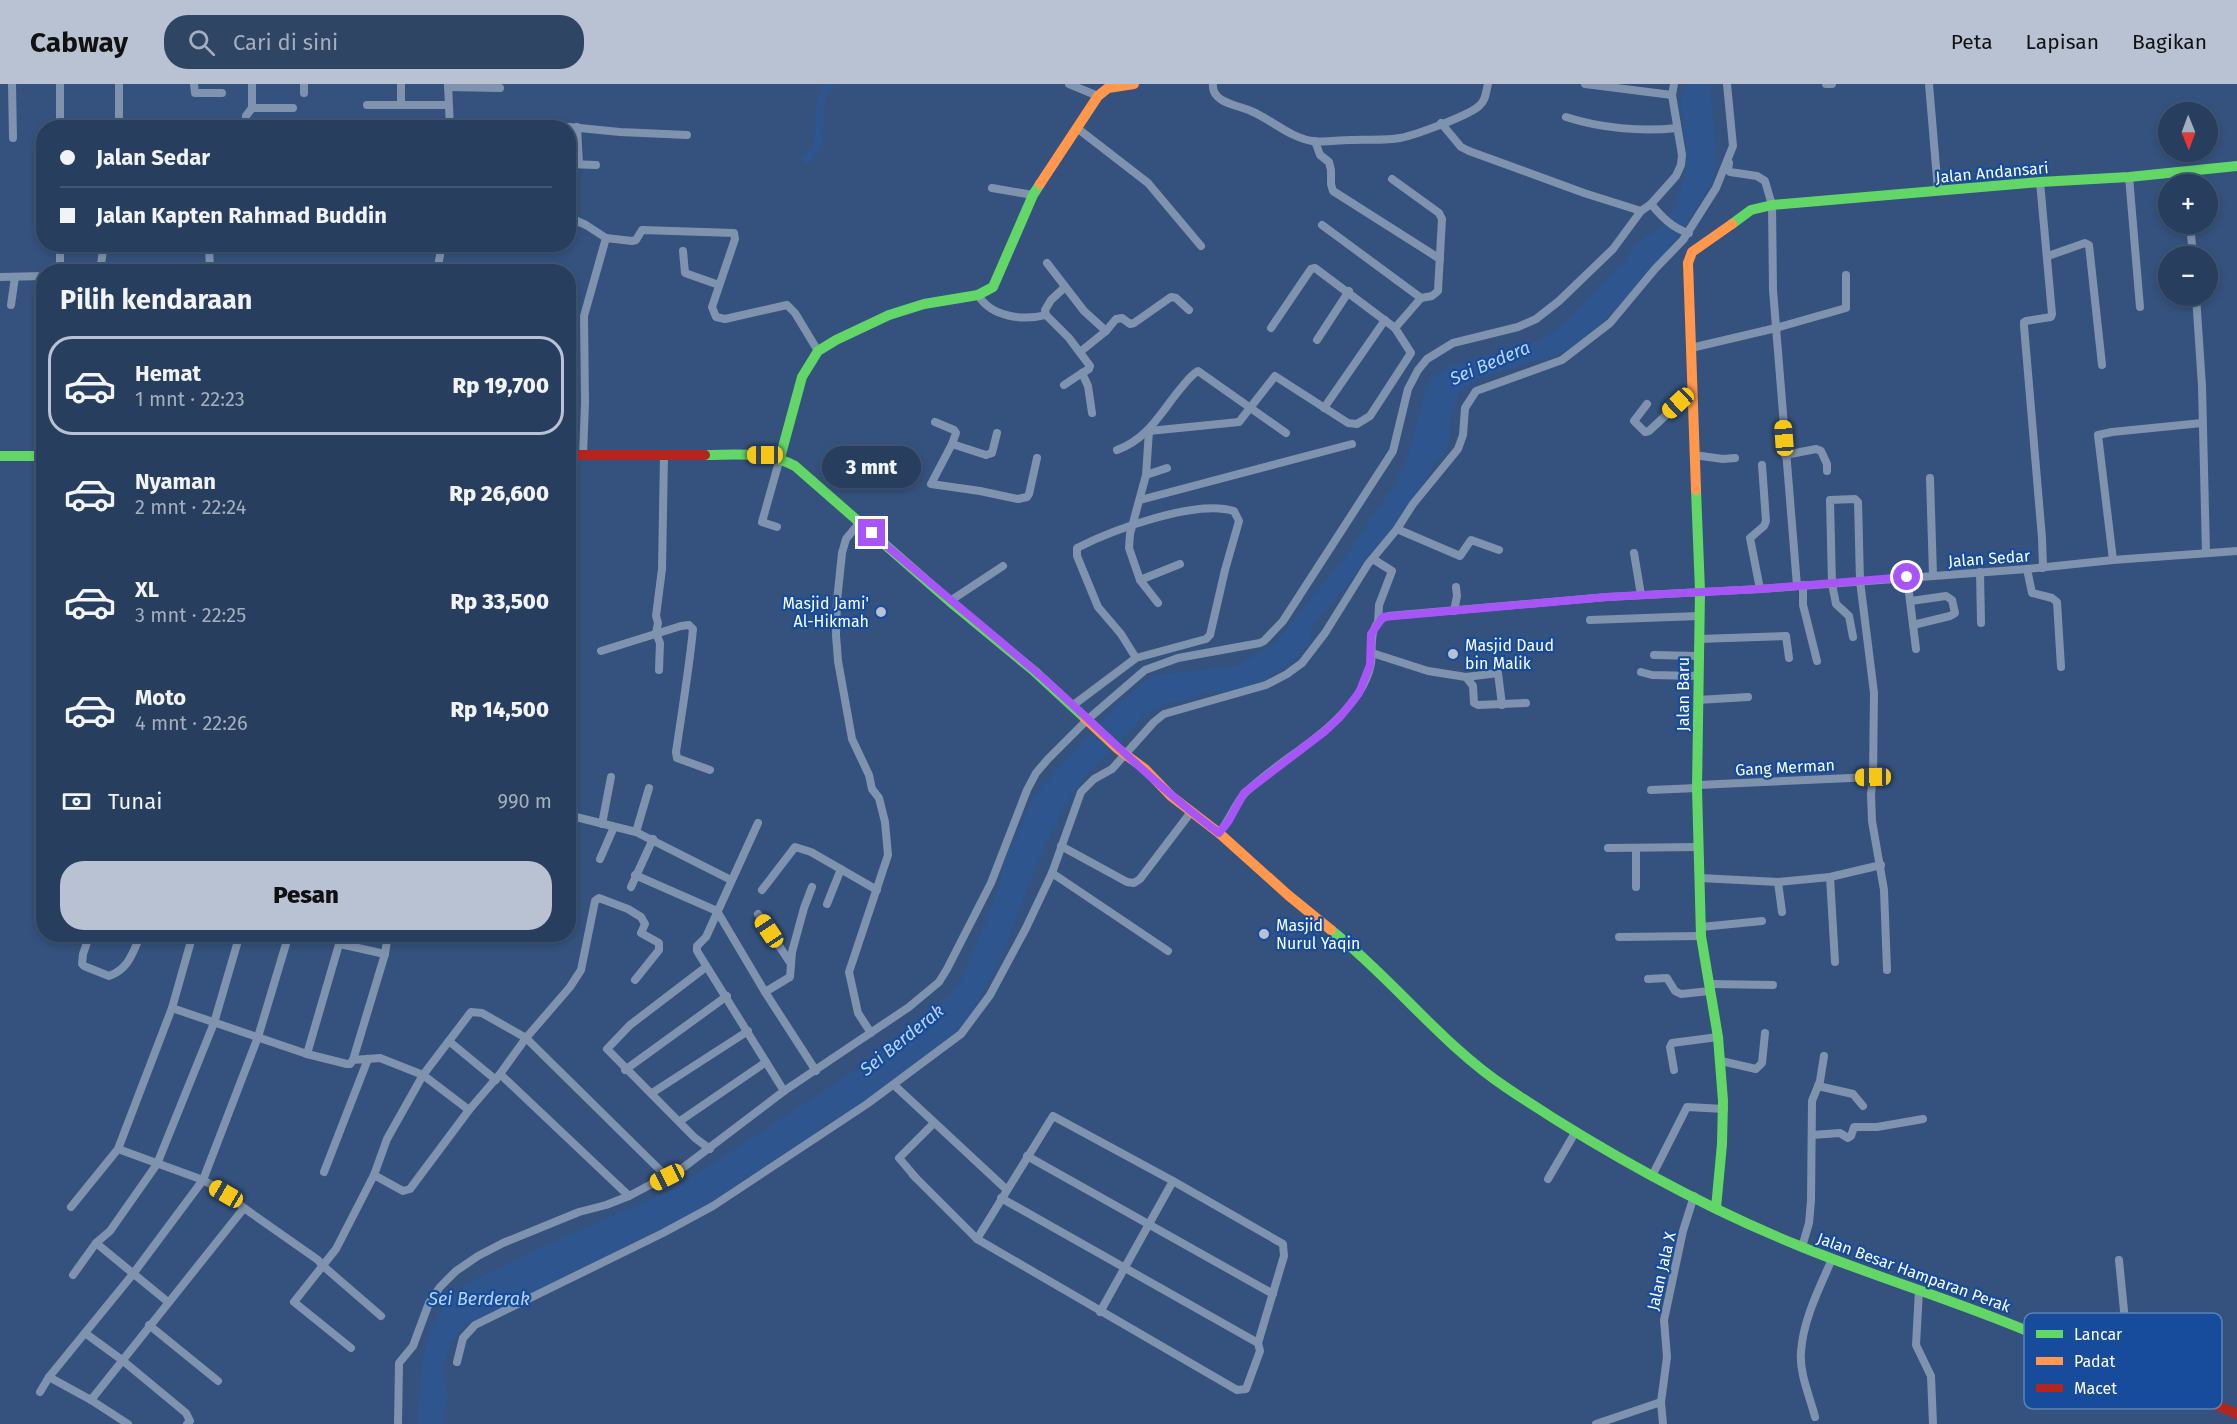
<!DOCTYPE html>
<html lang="id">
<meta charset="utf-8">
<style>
body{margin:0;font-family:"Fira Sans",sans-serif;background:#2f4564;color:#f1f3f6;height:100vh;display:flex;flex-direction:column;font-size:22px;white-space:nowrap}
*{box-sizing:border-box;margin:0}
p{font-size:20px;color:#a4aebc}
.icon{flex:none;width:33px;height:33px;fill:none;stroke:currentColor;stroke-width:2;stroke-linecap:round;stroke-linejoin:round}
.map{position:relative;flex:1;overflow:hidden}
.drawer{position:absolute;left:36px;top:180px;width:540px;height:678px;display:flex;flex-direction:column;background:#273e5e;border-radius:24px;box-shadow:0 3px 9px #0003,0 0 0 2px #435773}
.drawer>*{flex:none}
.guide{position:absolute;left:36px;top:36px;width:540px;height:132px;border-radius:24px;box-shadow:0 3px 9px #0003,0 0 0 2px #435773;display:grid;align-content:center;height:132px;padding:0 24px;background:#273e5e}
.needle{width:39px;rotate:179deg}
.controls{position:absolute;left:2158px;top:18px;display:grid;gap:12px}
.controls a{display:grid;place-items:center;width:60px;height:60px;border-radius:50%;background:#273e5e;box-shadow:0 3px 9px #0003,0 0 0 2px #435773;font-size:30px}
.end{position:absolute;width:27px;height:27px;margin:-14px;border:8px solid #a855f7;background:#fff;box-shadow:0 0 0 3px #fff}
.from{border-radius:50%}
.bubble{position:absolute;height:42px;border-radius:21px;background:#273e5e;box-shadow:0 3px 9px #0003,0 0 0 2px #435773;font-size:20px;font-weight:800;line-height:42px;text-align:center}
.car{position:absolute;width:18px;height:36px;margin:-18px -9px;border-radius:8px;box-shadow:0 0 4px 2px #0007;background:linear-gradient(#f5c518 24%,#345 0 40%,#f5c518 0 76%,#345 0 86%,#f5c518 0)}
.guide b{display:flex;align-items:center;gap:21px;height:57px;font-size:22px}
.guide b+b{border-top:2px solid #435773}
.guide i{width:15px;height:15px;background:#f1f3f6}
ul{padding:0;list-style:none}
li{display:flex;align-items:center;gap:18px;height:99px;margin:0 12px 9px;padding:0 12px;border:3px solid transparent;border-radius:24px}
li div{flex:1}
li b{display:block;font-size:22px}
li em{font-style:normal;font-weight:800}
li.selected{border-color:#b8c2d2}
li>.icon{width:54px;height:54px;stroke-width:1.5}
h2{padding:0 24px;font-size:27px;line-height:72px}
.pay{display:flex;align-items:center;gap:15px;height:66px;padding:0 24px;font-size:22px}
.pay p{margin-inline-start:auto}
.primary-button{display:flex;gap:12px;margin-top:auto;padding:12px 24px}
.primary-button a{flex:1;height:69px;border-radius:24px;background:#b8c2d2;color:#111;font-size:24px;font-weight:800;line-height:69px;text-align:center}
header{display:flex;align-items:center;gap:36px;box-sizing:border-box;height:84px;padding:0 30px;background:#b8c2d2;color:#111}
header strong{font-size:28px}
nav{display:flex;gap:33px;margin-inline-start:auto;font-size:21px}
.search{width:420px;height:54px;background:#2f4564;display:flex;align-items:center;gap:15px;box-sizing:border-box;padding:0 21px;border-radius:24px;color:#a4aebc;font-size:22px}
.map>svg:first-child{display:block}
</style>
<header>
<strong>Cabway</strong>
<div class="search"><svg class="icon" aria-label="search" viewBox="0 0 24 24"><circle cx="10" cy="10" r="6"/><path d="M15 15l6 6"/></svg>Cari di sini</div>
<nav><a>Peta</a><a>Lapisan</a><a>Bagikan</a></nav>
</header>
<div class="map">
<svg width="2237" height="1340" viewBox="0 0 2237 1340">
<rect width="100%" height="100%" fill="#34527d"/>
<path fill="#2e558d" d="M 1687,0 L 1711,0 C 1709,26 1720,64 1715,87 C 1707,127 1602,250 1565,267 C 1536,280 1481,288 1459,308 L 1451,336 L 1450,355 L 1444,371 L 1434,380 L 1430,389 L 1417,410 L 1382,461 L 1371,468 L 1349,499 L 1316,538 L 1311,548 L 1310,560 L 1295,576 L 1253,604 L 1243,607 L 1205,609 L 1180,618 L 1167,619 L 1144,632 L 1108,671 L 1089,687 L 1063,725 L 1035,786 L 1000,877 L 964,942 L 940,963 L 841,1034 L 824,1040 L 816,1051 L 765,1086 L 741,1097 L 728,1110 L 669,1142 L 630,1159 L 608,1174 L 579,1185 L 527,1214 L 486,1234 L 463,1242 L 449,1264 L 443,1282 L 448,1312 L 444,1329 L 444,1340 L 417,1340 L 422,1275 L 427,1255 L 442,1224 L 464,1201 L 566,1152 L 673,1105 L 862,982 L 945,916 L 960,898 L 994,817 L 1008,767 L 1021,744 L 1028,721 L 1040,704 L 1121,617 L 1138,603 L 1156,591 L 1236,582 L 1274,561 L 1351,464 L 1394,401 L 1407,375 L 1426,303 L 1433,293 L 1451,281 L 1511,266 L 1537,257 L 1552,249 L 1569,235 L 1621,180 L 1639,157 L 1664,141 L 1676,120 L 1686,87 L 1686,62 L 1680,18 Z"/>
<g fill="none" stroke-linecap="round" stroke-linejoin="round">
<path stroke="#2e558d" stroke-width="9" d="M 807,75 C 827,57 815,35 822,13 C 823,9 826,4 829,0"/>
<g stroke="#7f93ae" stroke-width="8">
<polyline points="12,0 13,54"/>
<polyline points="60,0 60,44"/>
<polyline points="194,0 195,9 222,9"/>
<polyline points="252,0 252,24 293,24"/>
<polyline points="401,0 401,21"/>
<polyline points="448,0 450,44"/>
<polyline points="1069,0 1098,12"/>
<path d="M 1213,0 C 1211,19 1238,21 1251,27 C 1272,36 1289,53 1312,57 C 1325,59 1337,56 1349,56 C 1365,55 1384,57 1400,54 C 1415,51 1471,31 1480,21 C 1486,16 1486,7 1488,0"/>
<polyline points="1585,0 1672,11"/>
<polyline points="1826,0 1832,0"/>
<polyline points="1929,0 1938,107"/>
<polyline points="448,3 500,4"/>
<polyline points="304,9 304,0"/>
<polyline points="367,21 448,21"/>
<path d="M 1566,33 C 1600,44 1641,48 1677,44"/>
<polyline points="1441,39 1461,63 1469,67 1584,109 1641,127"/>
<polyline points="577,43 579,80"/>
<polyline points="119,44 119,0"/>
<polyline points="245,44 246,32 252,24"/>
<polyline points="550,44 569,43 620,48 687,51"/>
<polyline points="1077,44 1148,99 1201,162"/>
<polyline points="1315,57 1320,71 1329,78 1331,86 1331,100 1333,107 1440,175"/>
<polyline points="1729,79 1728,86 1730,88 1757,92 1765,97 1772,121 1773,206 1797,502"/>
<polyline points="568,80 596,81"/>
<polyline points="2185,89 2187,100"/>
<polyline points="2129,93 2140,223"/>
<polyline points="1392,95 1439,129 1442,135 1438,207 1432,212 1421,214 1395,244"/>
<polyline points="2040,98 2052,230 2051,233 2026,237 2024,238 2024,242 2042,454 2043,484"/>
<polyline points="992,104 1033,111"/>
<path d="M 1651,120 C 1661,132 1673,145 1689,149"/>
<polyline points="568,133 586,141 606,154 632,157 636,156 642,146 734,149 735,155 712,223 716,233 725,235 787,221 795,229 818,267"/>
<polyline points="2190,140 2193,172"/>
<polyline points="1322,141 1421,214"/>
<polyline points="60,160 60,188"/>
<polyline points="209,160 210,188"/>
<polyline points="683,167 685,189 719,201"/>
<polyline points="2048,172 2085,159 2089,161 2102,281"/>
<polyline points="1047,179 1084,227 1106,247"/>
<polyline points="100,188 103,166 112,160"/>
<polyline points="437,188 442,160"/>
<polyline points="0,193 44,192"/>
<path d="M 978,211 C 991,233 1023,237 1046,231 L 1069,254 L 1090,282 L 1089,285 L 1082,289 L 1088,302 L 1092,329"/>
<polyline points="2196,212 2202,302 2206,469"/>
<polyline points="11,221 15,193"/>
<polyline points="1046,231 1045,226 1051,216 1065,203"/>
<polyline points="1317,256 1349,207"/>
<polyline points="1691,264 1776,244 1846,224 1846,191"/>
<polyline points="1080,268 1106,247 1116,235 1122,234 1130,240 1134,239 1171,213 1176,214 1189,226"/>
<polyline points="1064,301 1082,289"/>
<polyline points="1647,320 1634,337 1645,348 1649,347 1693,306"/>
<polyline points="1324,324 1385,236"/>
<polyline points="935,338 954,346 956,349 952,360 931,400 980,407 1018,415 1027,413 1029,410 1037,374"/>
<polyline points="1149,347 1239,338 1275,292 1348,339 1357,340 1370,332 1411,269 1395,244 1315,184 1311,185 1271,244"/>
<polyline points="1149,347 1146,391 1130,450 1129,464 1140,496 1158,519"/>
<polyline points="952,360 986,371 992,369 997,349"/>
<path d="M 1117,366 C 1149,354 1160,329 1181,304 C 1186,298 1191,291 1198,287 L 1286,349"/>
<polyline points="583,371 585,319 584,232 606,154"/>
<polyline points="1694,371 1723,375 1735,374"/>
<polyline points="1785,371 1816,365 1821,367 1827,380 1827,387"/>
<polyline points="1146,391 1167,384"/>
<polyline points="1930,394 1933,491"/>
<polyline points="1140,416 1352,360"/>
<polyline points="860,438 846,455 842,469 837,517 836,551 838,577 852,655 869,691 872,705 879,714 885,738 888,771 849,888 858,929 871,949"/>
<polyline points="777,443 762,438 780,374"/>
<polyline points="1397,445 1460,472 1471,456 1499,466"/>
<polyline points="1634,469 1641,511"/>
<polyline points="1373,475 1392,487 1379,521 1378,539"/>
<polyline points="2113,476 2098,351 2112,348 2202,339"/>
<polyline points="2027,485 2032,509 2052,514 2057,518 2061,583"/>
<polyline points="1980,488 1981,539"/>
<polyline points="1907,493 1916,565"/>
<polyline points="1140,496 1180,480"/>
<polyline points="1803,501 1803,521 1817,577"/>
<polyline points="1760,505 1750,454 1764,442 1766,437 1762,381"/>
<polyline points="950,517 1003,482"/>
<polyline points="1911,517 1946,512 1952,516 1955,529 1950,532 1913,541"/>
<polyline points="1454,527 1457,512 1456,503"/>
<polyline points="1590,536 1699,532"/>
<polyline points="1853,553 1849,532 1836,520 1832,500 1830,416 1855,415 1858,418 1860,497 1874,609 1873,693 1871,710 1872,737 1884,806 1887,886"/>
<polyline points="1699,555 1786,552 1789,574"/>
<path d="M 601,567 L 681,542 L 689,541 L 693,545 C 689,586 682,627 676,668 L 677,674 L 710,686"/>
<polyline points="1372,569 1428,587 1466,593 1473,602 1474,619 1478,621 1526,619"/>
<polyline points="1654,571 1698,572"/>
<polyline points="659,586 660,559 656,549 658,539 656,532 662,485 664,371"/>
<polyline points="1641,588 1652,591 1698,592"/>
<polyline points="1466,593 1498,589 1502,621"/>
<polyline points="1698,616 1748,613"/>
<path d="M 1072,622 L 1136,574 L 1206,555 L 1210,551 L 1225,486 L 1239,437 L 1234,427 C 1196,415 1112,446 1077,464 L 1077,472 L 1098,523 L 1121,550 L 1136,574"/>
<polyline points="1698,701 1873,693"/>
<polyline points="1651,706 1697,704"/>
<polyline points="568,718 574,689"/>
<polyline points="568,731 636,748 731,796"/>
<polyline points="758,739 706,853 697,862 697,867 784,1007"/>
<polyline points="602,740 611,693"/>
<polyline points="636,748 649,704"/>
<path d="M 1219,749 C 1230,736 1236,717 1247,707 C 1283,673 1330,652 1358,610 C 1364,601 1369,590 1371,580 C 1373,564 1367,538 1388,532 L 1607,513 L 1760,505 L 2027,485 L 2113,476 L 2237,467"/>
<polyline points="1061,762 1127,798 1134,799 1140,795 1191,728"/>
<polyline points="1608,764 1699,763"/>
<polyline points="600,775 614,743"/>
<polyline points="1052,789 1168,867"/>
<polyline points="635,791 717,827 765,908 816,987"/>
<polyline points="1830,793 1835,878"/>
<polyline points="1700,794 1778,798 1830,793 1881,781"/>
<polyline points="1778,798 1782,828"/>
<polyline points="631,803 653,755"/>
<polyline points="1636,803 1636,765"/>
<polyline points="762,806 795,763 811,768 877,806"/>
<polyline points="827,820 841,785"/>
<polyline points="758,830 791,880"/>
<polyline points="1701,843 1762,837"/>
<path d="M 90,850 L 83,870 L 82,880 L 84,882 L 109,892 C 129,885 133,868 141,850"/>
<polyline points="1619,853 1701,852"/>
<polyline points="340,860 385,870"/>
<polyline points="706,883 630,941 607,965 695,1054 710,1065"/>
<polyline points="1648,895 1667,894 1675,907 1681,910 1710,907"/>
<polyline points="1709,900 1773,901"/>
<polyline points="765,908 790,893 792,868 804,824 812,803"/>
<polyline points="172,924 307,970 347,980 350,980 353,976 380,974 423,991 469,1026"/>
<polyline points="450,958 496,996"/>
<polyline points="307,970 342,850"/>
<polyline points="353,976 385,870 388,850"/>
<polyline points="1721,977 1756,985 1762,979 1765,949"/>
<polyline points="625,986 727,912"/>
<polyline points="1674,986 1670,963 1672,959 1718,953"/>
<polyline points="500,990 629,1112"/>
<polyline points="894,1001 1007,1106"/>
<polyline points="1818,1002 1853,1010 1863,1022"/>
<polyline points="652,1009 748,947"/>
<polyline points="680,1037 766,978"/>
<polyline points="1812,1051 1840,1049 1848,1054 1851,1052 1854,1043 1877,1043 1923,1035"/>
<polyline points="118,1065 203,1096 226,1109 244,1124 318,1176 322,1181 381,1232"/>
<polyline points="1027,1072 1273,1210"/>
<polyline points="324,1088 368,975"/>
<polyline points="1653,1090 1687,1023 1724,1025"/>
<polyline points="374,1091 403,1107 410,1105 469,1026 500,990 526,954 570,903 581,886 595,817 599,814 628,825 641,833 645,840 641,849 659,859 659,866 635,896"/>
<polyline points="913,1091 977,1155 1237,1306 1246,1305 1260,1267 1258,1259 1001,1114"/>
<polyline points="916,1094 899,1074 934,1039"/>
<polyline points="1548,1095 1576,1047"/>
<polyline points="1173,1097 1283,1160 1284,1172 1258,1259"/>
<polyline points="71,1123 118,1065 172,924 193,850"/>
<polyline points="977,1155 1053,1032 1173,1097 1100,1228"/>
<polyline points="96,1159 168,1218"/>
<polyline points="1802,1163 1809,1139 1811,1117 1812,1017 1820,997 1824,972"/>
<polyline points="2119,1176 2130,1288"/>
<polyline points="73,1191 96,1159 110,1147 157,1080 214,939 240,850"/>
<polyline points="1919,1206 1916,1261 1931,1292 1933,1340"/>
<polyline points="149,1241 218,1297"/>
<polyline points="85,1249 122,1276 186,1329 190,1337 187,1340"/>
<polyline points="351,1264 294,1218 336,1165 374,1091 387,1055 423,991 471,928 482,929 526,954 667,1093"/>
<polyline points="457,1278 463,1254 475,1241 663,1149 713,1122 867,1020 961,950 990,911 1026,844 1052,789 1081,708 1094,695 1112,685 1154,638 1164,630 1266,601 1287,590 1302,579 1325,549 1368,480 1397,445 1413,420 1458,365 1463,351 1465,324 1476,307 1562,276 1610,239 1655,185 1683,156 1716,104 1733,62 1727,0"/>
<polyline points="40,1308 49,1293"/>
<polyline points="91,1316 244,1124"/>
<path d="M 1815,1333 C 1810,1313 1799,1289 1801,1268 C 1803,1236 1819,1205 1832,1175"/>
<polyline points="128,1340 91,1316 49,1293 133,1190 203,1096 258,953 289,850"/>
<polyline points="398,1340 399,1279 413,1262 429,1219 440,1203 456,1187 478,1172 503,1159 579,1128 606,1121 629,1112 684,1083 784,1007 909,923 939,898 947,885 991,799 1027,706 1036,689 1048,675 1087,636 1145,586 1178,574 1260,559 1264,557 1283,537 1393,367 1408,305 1418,286 1427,275 1453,259 1518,243 1536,235 1559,217 1613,165 1641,127 1651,120 1676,92 1681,81 1682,71 1672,11 1674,0"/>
<polyline points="1596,1340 1661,1318"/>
<polyline points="1663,1340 1661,1318 1667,1273 1664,1236 1683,1147 1694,1112"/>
</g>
<g stroke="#63d668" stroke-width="10">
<polyline points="1732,140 1751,126 1772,121 2040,98 2129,93 2237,82"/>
<path d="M 705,371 C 736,371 767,367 795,382 L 954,521 L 1034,587 L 1085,634"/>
<polyline points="0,372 44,372"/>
<polyline points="780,374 802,293 818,267 836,256 889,231 924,220 978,211 993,203 1033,111 1040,100"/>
<polyline points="1696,406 1700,507 1697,704 1701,852 1718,953 1723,1017 1722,1060 1716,1124"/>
<path d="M 1331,846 C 1392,894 1442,961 1507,1004 C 1596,1064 1702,1123 1802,1163 C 1878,1194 1957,1217 2032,1249"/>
</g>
<g stroke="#ff974d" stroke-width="10">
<polyline points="1040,100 1098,12 1108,4 1134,0"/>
<polyline points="1696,406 1688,179 1692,168 1732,140"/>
<polyline points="1085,634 1118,665 1145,685 1171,712 1219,749 1288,811 1331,846"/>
</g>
<g stroke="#b3261e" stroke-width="10">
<polyline points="568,371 705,371"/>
<polyline points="2032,1249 2098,1278 2176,1304 2237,1330"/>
</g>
</g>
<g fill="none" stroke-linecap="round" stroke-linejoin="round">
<path stroke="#a855f7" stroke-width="8" d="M 872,449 C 925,496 981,540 1035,587 C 1097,641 1153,700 1219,749 L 1228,738 L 1244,709 L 1324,648 L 1340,633 L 1359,609 L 1370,581 L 1371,550 L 1383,533 L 1607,513 L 1760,505 L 1907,493"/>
</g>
<g fill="#b8c2d2" stroke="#164c9b" stroke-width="2">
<circle cx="881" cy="528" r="6"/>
<circle cx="1453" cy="570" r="6"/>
<circle cx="1264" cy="850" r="6"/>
</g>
<g text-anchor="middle" stroke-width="4.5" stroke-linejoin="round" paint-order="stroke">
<g font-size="16" fill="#fff" stroke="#164c9b">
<text transform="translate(1992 88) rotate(-5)" y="6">Jalan Andansari</text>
<text transform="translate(1989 474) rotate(-4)" y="6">Jalan Sedar</text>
<text transform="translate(1683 610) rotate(-90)" y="6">Jalan Baru</text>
<text transform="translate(1785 683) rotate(-3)" y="6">Gang Merman</text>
<text transform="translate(1661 1187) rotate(-77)" y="6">Jalan Jala X</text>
<text transform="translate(1914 1188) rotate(20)" y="6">Jalan Besar Hamparan Perak</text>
</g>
<g font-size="16" fill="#fff" stroke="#164c9b" text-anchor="start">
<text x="869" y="525" text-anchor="end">Masjid Jami'<tspan x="869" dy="18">Al-Hikmah</tspan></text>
<text x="1465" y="567">Masjid Daud<tspan x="1465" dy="18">bin Malik</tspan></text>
<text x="1276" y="847">Masjid<tspan x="1276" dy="18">Nurul Yaqin</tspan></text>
</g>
<g font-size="18" font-style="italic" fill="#b8d4f9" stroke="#164c9b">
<text transform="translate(1490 279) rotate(-23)" y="6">Sei Bedera</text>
<text transform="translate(902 956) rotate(-39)" y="6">Sei Berderak</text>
<text x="479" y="1221">Sei Berderak</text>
</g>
</g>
<rect x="2024" y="1229" width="198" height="96" rx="9" fill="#164c9b" stroke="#5c82b9" stroke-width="1.5"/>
<rect x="2036" y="1246" width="27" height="8" fill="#63d668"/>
<rect x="2036" y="1273" width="27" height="8" fill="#ff974d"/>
<rect x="2036" y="1300" width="27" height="8" fill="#b3261e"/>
<g font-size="16" fill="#fff">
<text x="2074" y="1256">Lancar</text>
<text x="2074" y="1283">Padat</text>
<text x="2074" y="1310">Macet</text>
</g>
</svg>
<div class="controls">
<a><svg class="needle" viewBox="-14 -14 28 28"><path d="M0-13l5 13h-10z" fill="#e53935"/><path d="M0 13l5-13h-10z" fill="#a4aebc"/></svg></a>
<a>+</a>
<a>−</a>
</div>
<i class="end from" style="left:1907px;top:493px"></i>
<i class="end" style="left:872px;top:449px"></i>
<div class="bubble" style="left:822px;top:362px;width:99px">3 mnt</div>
<i class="car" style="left:1678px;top:319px;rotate:227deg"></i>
<i class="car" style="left:1784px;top:354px;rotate:356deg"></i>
<i class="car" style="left:765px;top:371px;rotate:270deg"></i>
<i class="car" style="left:1873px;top:693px;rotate:269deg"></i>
<i class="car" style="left:769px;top:847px;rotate:326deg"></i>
<i class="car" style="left:667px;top:1093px;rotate:243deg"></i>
<i class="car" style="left:226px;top:1110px;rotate:300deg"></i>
<div class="guide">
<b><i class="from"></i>Jalan Sedar</b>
<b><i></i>Jalan Kapten Rahmad Buddin</b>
</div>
<section class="drawer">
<h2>Pilih kendaraan</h2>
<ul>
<li class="selected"><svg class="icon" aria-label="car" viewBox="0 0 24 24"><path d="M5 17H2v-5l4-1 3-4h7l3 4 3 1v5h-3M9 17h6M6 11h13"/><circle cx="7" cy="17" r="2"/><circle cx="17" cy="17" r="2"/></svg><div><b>Hemat</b><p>1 mnt · 22:23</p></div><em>Rp 19,700</em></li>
<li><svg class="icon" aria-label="car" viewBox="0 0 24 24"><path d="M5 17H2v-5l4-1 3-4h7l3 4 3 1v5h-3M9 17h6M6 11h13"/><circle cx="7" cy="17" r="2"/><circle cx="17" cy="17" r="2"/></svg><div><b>Nyaman</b><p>2 mnt · 22:24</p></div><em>Rp 26,600</em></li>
<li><svg class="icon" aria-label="car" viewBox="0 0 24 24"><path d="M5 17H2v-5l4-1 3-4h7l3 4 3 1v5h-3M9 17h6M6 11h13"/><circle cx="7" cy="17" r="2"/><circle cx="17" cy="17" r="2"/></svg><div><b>XL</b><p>3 mnt · 22:25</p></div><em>Rp 33,500</em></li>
<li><svg class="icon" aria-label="car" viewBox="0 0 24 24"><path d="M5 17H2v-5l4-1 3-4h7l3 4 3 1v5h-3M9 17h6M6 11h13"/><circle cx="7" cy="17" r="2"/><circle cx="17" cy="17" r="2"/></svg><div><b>Moto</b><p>4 mnt · 22:26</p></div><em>Rp 14,500</em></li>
</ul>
<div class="pay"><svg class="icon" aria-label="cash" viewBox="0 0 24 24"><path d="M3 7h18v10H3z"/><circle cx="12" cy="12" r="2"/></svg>Tunai<p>990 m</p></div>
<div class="primary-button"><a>Pesan</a></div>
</section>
</div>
